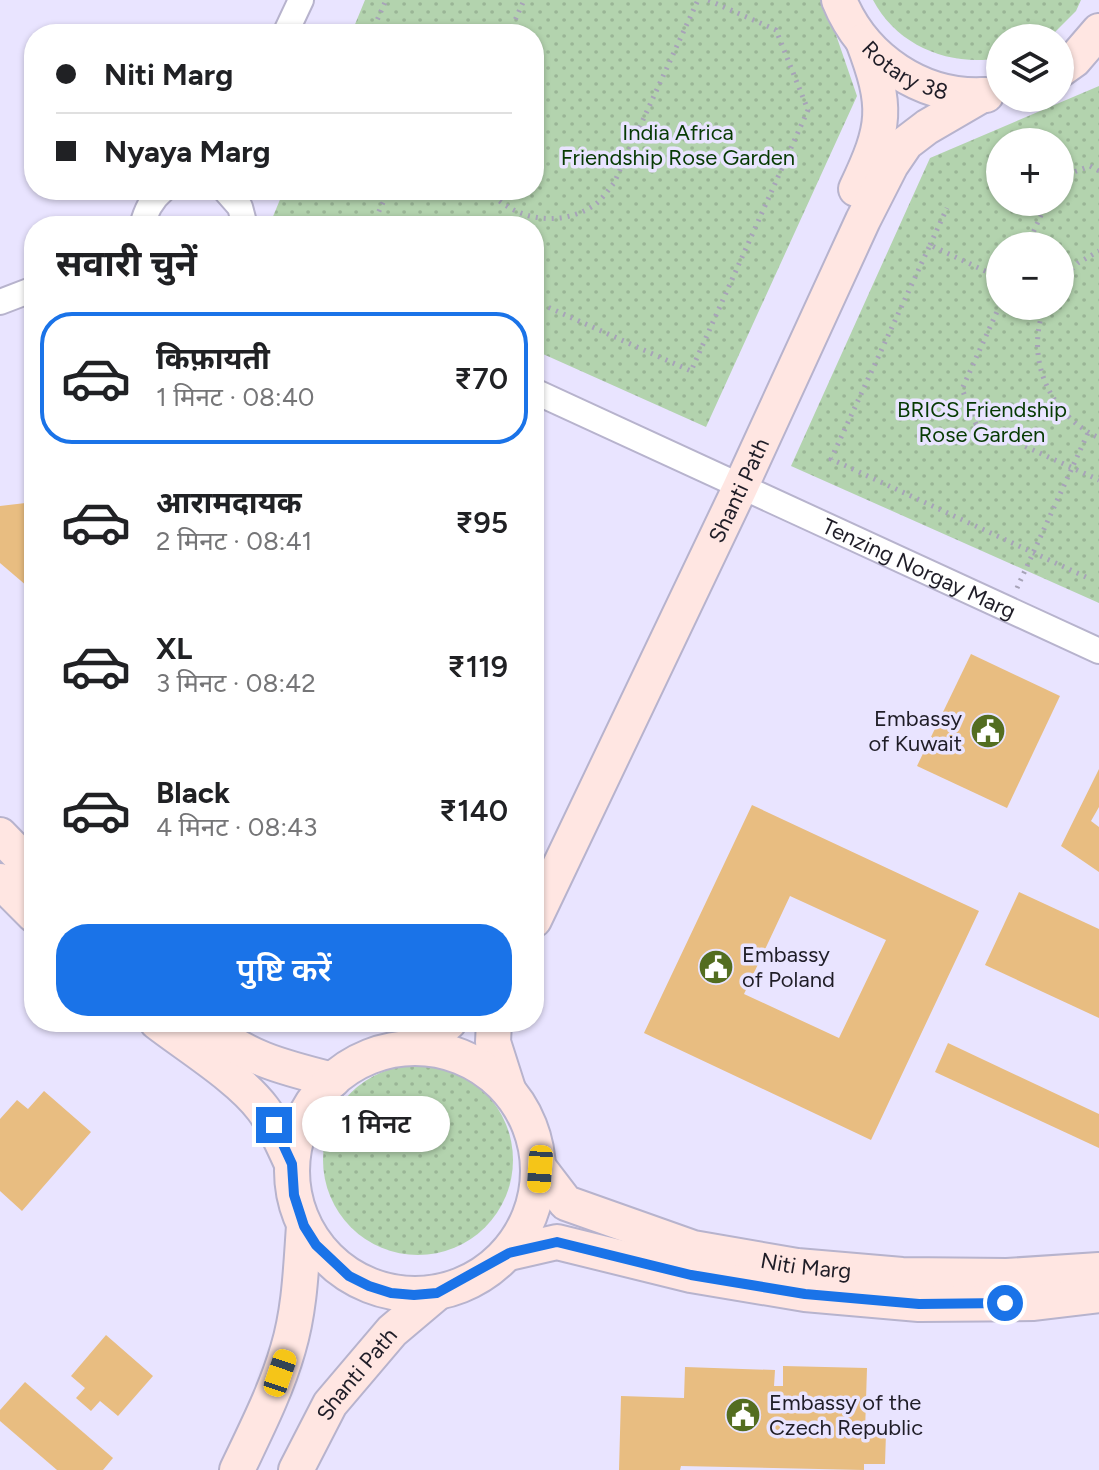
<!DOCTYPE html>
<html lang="hi">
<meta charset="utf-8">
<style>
body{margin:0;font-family:Figtree,"Noto Sans Devanagari",sans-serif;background:#f6f6f6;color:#202124;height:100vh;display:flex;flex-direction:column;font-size:30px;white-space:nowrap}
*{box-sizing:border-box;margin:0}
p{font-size:26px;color:#757577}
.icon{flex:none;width:44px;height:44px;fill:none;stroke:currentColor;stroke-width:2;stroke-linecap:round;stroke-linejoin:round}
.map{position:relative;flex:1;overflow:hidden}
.drawer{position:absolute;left:24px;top:216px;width:520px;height:816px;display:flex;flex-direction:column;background:#fff;border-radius:32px;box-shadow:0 2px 6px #0004}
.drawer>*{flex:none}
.hud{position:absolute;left:24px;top:24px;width:520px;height:176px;border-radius:32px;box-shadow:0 2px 6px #0004;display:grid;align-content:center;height:176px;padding:0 32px;background:#fff}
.controls{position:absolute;left:986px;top:24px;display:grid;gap:16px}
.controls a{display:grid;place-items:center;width:88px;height:88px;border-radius:50%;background:#fff;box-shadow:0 2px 6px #0004;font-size:40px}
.end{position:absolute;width:36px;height:36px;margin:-18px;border:10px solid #1a73e8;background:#fff;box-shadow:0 0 0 4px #fff}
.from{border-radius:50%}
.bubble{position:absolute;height:56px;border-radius:28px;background:#fff;box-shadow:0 2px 6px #0004;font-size:26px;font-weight:600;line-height:56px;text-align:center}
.car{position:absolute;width:24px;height:48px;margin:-24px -12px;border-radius:10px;box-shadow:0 0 6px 2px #0007;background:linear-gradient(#f5c518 24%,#345 0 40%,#f5c518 0 76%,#345 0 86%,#f5c518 0)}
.hud b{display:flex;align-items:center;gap:28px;height:76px;font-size:30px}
.hud b+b{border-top:2px solid #e0e0e0}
.hud i{width:20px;height:20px;background:#202124}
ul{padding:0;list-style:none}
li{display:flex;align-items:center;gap:24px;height:132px;margin:0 16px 12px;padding:0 16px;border:4px solid transparent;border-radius:32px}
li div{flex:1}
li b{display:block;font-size:30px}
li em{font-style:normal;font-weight:600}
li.on{border-color:#1a73e8}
li>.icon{width:72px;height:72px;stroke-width:1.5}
h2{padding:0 32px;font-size:36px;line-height:96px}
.cta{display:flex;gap:16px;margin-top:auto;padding:16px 32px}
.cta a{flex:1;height:92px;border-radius:32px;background:#1a73e8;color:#fff;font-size:32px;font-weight:600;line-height:92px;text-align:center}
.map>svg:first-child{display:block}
</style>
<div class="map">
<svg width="1099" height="1470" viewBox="0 0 1099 1470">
<defs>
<pattern id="park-dots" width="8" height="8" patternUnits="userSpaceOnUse" patternTransform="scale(2)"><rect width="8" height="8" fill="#b3d3ae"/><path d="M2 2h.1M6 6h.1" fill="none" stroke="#9ab596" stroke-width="1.8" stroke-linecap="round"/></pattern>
</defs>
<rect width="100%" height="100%" fill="#e9e4ff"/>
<g fill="url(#park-dots)" fill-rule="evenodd">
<polygon points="365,0 824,0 857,96 706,427 534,350 534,226 269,226 284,190 534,190 534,34 351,34"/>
<path d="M 873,0 L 1081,0 L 1076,11 L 1049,38 L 1000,38 L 1000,58 C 950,67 897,46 873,0 Z"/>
<path d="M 1099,86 L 1099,603 L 791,466 L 930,158 ZM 1060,142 L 1060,202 L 1000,202 L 1000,142 ZM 1000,246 L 1060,246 L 1060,306 L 1000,306 Z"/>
<circle cx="418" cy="1160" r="95"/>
</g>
<g fill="#e8bd81" fill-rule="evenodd">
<polygon points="34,502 34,592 0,563 0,506"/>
<polygon points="971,654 1060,696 1007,808 917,766"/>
<polygon points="1099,769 1099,807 1091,821 1099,827 1099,872 1061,846"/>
<path d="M 752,805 L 979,911 L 871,1140 L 644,1033 ZM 790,896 L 886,940 L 839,1038 L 744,994 Z"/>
<polygon points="1019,892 1099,929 1099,1018 985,965"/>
<polygon points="948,1043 1099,1114 1099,1148 935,1072"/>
<polygon points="44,1091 91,1132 22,1211 0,1191 0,1119 17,1100 28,1109"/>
<polygon points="106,1335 153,1376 118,1416 100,1401 91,1411 76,1398 85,1388 71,1376"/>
<polygon points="783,1366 867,1368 865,1432 886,1433 885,1464 864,1464 864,1470 681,1466 680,1470 619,1470 621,1396 684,1398 685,1367 775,1370 774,1386 783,1386"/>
<polygon points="25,1382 113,1458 103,1470 57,1470 0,1421 0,1410"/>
</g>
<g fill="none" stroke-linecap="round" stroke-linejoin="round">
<defs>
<g id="street">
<polyline points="285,34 301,0"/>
<polyline points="225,190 240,207 245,226"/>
<path d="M 142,226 C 146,211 151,200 163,190"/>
<polyline points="0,302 34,289"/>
<path id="s1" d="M 534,391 L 1099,651"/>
</g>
<g id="secondary">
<path id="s2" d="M 839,0 C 863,59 922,99 986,95"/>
<polyline points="1060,70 1074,60 1099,31"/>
<path d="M 856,189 C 886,126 888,107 863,41"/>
<polyline points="0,835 34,870"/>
<polyline points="0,881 34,915"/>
<path id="s3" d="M 534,920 L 740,488 L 863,220 L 891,165 L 906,143 L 927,127 L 982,95"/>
<path d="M 157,1022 C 188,1046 240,1078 263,1109 C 275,1125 283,1145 292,1164"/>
<path d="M 200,1022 C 247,1058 277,1066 333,1080"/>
<polyline points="494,1022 493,1042 508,1089"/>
<polyline points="418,1048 449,1022"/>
<circle cx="415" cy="1171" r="123"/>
<path id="s4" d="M 540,1169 L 566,1203 L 693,1248 L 797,1266 L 902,1275 L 1007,1276 L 1099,1270"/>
<polyline points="509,1253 557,1242 691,1275 805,1294 919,1304 1034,1303 1099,1295"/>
<path d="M 237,1470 C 256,1430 276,1391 288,1349 C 300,1309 301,1267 304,1226"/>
<path id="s5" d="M 296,1470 L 330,1404 L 392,1331 L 437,1293"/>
</g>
</defs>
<use href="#street" stroke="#b7b3cd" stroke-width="28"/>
<use href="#secondary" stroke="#b7b3cd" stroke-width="38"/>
<g stroke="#a7a3b8" stroke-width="5" stroke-dasharray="2 6" stroke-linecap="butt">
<polyline points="371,34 386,0"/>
<polyline points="509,34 524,0"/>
<polyline points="1060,177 1090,166 1099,171"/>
<path d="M 488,190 C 514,220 558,228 593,206 C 601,201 608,190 614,183 L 698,0"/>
<polyline points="372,226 389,190"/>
<polyline points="930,245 947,208"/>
<polyline points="1027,246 1047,202"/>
<polyline points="1000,278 930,245 831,459 1088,578"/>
<polyline points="1060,280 1078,263 1099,251"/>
<polyline points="534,301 691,371 808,110 776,30 708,0"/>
<polyline points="1000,305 962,389 976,424 1099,480"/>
<path d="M 1045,306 C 1024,358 1049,414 1099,438"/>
<polyline points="1017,588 1088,433"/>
</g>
<use href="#street" stroke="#fff" stroke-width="24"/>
<use href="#secondary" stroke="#ffe6e2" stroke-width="34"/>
</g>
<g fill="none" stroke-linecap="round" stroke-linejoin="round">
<polyline stroke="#1a73e8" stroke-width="10" points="274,1125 292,1164 294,1195 304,1226 316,1245 349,1276 369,1286 391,1293 414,1295 437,1293 509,1253 557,1242 691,1275 805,1294 919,1304 1005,1303"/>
</g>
<defs>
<symbol id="civic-disc" viewBox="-11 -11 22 22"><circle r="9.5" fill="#536d20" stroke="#e9e4ff"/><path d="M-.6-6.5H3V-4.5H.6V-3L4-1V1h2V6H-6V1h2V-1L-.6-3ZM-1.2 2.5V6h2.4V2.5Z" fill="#fff"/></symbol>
</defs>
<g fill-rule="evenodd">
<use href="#civic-disc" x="968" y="711" width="40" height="40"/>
<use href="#civic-disc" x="696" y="947" width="40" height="40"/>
<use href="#civic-disc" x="723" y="1395" width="40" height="40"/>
</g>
<g text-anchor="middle" stroke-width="7" stroke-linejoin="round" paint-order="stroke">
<g font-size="22" fill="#1f1d27" stroke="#e9e4ff">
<text dy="8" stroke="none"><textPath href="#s2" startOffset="100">Rotary 38</textPath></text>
<text dy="8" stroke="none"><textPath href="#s3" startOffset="476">Shanti Path</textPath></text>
<text dy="8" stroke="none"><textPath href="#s1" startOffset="424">Tenzing Norgay Marg</textPath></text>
<text dy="8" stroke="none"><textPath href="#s4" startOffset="292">Niti Marg</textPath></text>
<text dy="8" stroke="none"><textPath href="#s5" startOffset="114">Shanti Path</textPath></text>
</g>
<g font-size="22" fill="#073a03" stroke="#e9e4ff">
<text x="678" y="140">India Africa<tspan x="678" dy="25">Friendship Rose Garden</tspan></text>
<text x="982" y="417">BRICS Friendship<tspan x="982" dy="25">Rose Garden</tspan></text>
</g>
<g font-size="22" fill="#1f1d27" stroke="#e9e4ff" text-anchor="start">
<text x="962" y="726" text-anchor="end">Embassy<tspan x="962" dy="25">of Kuwait</tspan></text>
<text x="742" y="962">Embassy<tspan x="742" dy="25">of Poland</tspan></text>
<text x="769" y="1410">Embassy of the<tspan x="769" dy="25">Czech Republic</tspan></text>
</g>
</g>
</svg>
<div class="controls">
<a><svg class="icon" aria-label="layers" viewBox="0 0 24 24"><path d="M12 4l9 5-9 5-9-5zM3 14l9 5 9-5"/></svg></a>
<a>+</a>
<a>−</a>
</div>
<i class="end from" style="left:1005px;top:1303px"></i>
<i class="end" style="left:274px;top:1125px"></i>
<div class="bubble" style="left:302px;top:1096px;width:148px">1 मिनट</div>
<i class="car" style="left:540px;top:1169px;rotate:184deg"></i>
<i class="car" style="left:280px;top:1373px;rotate:19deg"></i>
<div class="hud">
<b><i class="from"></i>Niti Marg</b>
<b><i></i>Nyaya Marg</b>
</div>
<section class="drawer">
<h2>सवारी चुनें</h2>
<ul>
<li class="on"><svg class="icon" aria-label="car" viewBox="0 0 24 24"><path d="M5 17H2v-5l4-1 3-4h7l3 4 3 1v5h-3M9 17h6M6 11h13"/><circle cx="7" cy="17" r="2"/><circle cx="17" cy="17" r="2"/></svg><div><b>किफ़ायती</b><p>1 मिनट · 08:40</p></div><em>₹70</em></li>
<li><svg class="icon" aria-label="car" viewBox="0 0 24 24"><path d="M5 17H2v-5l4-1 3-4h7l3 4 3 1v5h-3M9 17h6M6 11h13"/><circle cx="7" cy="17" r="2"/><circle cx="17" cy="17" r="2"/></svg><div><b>आरामदायक</b><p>2 मिनट · 08:41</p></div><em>₹95</em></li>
<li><svg class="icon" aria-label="car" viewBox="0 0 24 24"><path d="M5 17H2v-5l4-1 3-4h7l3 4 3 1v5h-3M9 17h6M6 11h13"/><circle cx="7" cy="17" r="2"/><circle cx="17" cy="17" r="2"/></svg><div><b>XL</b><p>3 मिनट · 08:42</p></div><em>₹119</em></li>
<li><svg class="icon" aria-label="car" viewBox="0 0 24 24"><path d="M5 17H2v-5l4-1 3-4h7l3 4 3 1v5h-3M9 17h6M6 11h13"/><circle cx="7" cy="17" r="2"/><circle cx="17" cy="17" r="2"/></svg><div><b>Black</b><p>4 मिनट · 08:43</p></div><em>₹140</em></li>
</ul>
<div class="cta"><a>पुष्टि करें</a></div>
</section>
</div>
